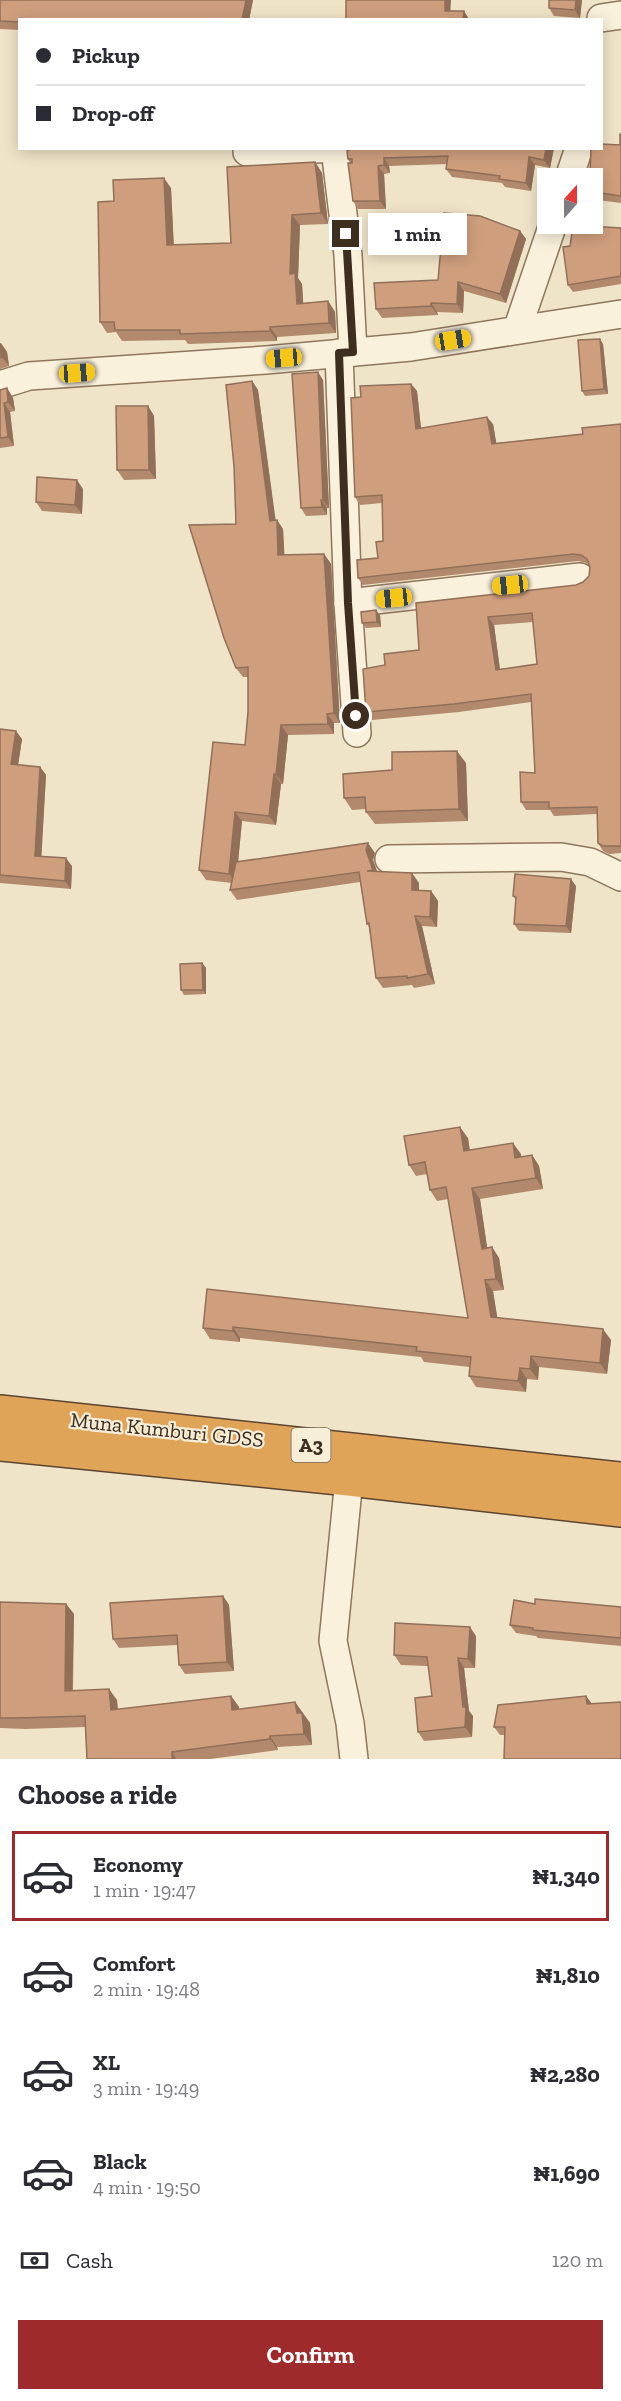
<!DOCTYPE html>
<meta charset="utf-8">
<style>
body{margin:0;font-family:"Zilla Slab",serif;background:#f7f7f7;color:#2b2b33;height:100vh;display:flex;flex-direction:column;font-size:22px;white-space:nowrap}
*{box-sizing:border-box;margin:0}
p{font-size:20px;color:#7c7c81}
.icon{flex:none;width:33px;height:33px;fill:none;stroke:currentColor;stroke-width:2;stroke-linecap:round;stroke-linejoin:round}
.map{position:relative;height:1759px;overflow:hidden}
.details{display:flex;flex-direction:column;background:#fff;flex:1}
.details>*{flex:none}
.banner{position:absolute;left:18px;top:18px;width:585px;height:132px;border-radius:0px;box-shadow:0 3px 15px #0003;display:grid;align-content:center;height:132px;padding:0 18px;background:#fff}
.needle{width:39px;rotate:21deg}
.buttons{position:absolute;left:537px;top:168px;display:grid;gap:12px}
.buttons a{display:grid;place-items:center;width:66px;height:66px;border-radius:0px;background:#fff;box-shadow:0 3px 15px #0003;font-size:30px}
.end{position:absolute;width:27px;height:27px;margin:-14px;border:8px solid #3d2e20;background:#fff;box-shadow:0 0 0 3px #fff}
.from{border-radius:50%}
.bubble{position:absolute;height:42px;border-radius:0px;background:#fff;box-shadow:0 3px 15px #0003;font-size:20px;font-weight:700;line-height:42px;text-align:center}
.car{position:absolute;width:18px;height:36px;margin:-18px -9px;border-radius:8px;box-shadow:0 0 4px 2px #0007;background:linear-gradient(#f5c518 24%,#345 0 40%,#f5c518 0 76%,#345 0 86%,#f5c518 0)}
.banner b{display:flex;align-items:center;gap:21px;height:57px;font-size:22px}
.banner b+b{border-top:2px solid #e1e1e2}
.banner i{width:15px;height:15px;background:#2b2b33}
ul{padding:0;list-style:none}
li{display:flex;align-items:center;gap:18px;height:90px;margin:0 12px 9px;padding:0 6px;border:3px solid transparent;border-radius:0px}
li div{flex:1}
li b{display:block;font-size:22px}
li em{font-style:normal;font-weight:700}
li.current{border-color:#9e2a2b}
li>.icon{width:54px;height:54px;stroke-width:1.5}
h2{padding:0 18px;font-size:27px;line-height:72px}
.pay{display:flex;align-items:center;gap:15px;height:66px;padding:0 18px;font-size:22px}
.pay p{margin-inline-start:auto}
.button{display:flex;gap:12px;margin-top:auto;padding:12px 18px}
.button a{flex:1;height:69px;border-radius:0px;background:#9e2a2b;color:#fff;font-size:24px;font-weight:700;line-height:69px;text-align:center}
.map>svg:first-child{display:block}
</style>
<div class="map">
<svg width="621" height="1759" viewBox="0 0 621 1759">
<rect width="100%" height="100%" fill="#f0e4c8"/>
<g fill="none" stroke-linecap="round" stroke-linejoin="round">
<defs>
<g id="minor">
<polyline points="601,18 621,15"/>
<polyline points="335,149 348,255 353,352"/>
<polyline points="247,152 337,148"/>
<polyline points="569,178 579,148"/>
<polyline points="517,330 553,224"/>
<polyline points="339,353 348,603 357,733"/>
<polyline points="0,385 29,376 266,360 411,347 621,314"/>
<polyline points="348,603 580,577"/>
<polyline points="389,859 561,857 590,862 621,877"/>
<polyline points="349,1479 333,1641 350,1723 354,1759"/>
</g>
<g id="highway">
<polyline points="0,1412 621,1479"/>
<polyline points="0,1444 349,1479 621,1510"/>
</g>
</defs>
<use href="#minor" stroke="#8d765c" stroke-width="30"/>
<use href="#highway" stroke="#5b4430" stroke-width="36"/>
<use href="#minor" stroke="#faf1dc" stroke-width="27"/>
<use href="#highway" stroke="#e0a458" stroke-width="33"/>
</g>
<g fill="#b2896c" fill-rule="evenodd">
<polygon points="0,0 253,0 249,20 20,20 20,30 0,29"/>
<polygon points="582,0 580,18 554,16 549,8"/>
<polygon points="621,134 621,203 598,200 593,192 620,145"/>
<polygon points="352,148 554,148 550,168 535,165 531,191 505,187 502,183 452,177 446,169 447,164 389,166 390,173 384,174 386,209 358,209 353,201 350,163 348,159"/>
<polygon points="315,162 322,173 328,224 300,225 298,278 302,284 303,303 328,301 335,312 336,333 277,337 277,341 188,344 185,340 122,341 116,332 107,333 100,322 114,201 171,188 174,245 231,243"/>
<polygon points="621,228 621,284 573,292 568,285 570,246"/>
<polygon points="520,231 526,239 506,303 464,291 463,313 437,312 438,315 382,318 376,309 438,280"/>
<polygon points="0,343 7,352 9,366 0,369"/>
<polygon points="603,344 608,394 585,396 582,391"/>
<polygon points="323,380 329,508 327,508 327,515 306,516 301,508"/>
<polygon points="252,381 258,390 275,520 277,520 283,529 284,555 324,554 331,564 340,723 334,723 334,734 288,735 283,784 281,784 276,825 242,821 238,862 375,853 373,860 377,871 419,883 419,890 431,891 438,901 437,927 422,926 435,984 414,988 412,985 383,988 376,978 369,927 367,924 360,882 237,900 230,890 232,883 206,880 199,870 245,745 248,712 248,677 243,677 236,668 236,524"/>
<path d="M 411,384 L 417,391 L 421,429 L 493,424 L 496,443 L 583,434 L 621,424 L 621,853 L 609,854 L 603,851 L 598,843 L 597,814 L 554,816 L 550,810 L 526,810 L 521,802 L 535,773 L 531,702 L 459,712 L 372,720 L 366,712 L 385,665 L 419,650 L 416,603 L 576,585 L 583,582 L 589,576 L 590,567 L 587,563 L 578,561 L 363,585 L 358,578 L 378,558 L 383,541 L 382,503 L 360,505 L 355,497 L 361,397 ZM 533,622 L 537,664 L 500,669 L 494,625 Z"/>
<polygon points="7,388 13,398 15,411 10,412 14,446 0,448 0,390"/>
<polygon points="148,406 154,416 156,479 124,480 117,470"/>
<polygon points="83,489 82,514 42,511 36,502"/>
<polygon points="380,615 381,627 366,628 362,623"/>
<polygon points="0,729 22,739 18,765 40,767 46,775 41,856 72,866 71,889 0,883"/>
<polygon points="466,763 468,821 375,824 366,812 366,809 352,810 344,798 392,770"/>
<polygon points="576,886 571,933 519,931 514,924 516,900 513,896"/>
<polygon points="202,963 206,968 206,994 184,995 181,990"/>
<polygon points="468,1138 470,1150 521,1154 521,1157 532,1155 539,1166 543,1189 480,1199 487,1248 492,1247 499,1258 504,1290 493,1291 497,1318 611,1340 607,1374 539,1367 538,1380 527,1379 526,1392 476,1387 469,1376 470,1367 424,1362 421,1357 240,1338 240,1342 210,1339 203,1328 468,1318 448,1199 437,1201 430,1190 427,1174 416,1176 409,1165"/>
<polygon points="223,1596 229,1605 234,1671 185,1674 179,1665 177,1645 119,1648 113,1639"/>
<polygon points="0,1602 66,1604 74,1614 73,1691 117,1700 118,1709 231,1696 239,1707 239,1709 295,1702 310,1723 312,1745 277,1747 278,1750 210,1759 87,1759 85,1727 25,1729 0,1728"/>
<polygon points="535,1604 621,1607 621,1646 538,1638 536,1636 516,1633 510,1625"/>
<polygon points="476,1636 475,1668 464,1668 469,1711 473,1716 472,1737 424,1741 418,1732 432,1696 428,1666 401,1665 394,1655"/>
<polygon points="586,1696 592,1704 505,1735 500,1735 494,1727"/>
</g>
<g fill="#916f58">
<polygon points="246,0 253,0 249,20 242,20"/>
<polygon points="445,0 451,0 450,19 445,11"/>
<polygon points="576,0 582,0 580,18 575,10"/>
<polygon points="464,11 469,19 469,20 463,20"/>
<polygon points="546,148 554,148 550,168 544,160"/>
<polygon points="529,157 535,165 531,191 526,183"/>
<polygon points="384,158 389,166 390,173 384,165"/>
<polygon points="315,162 322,173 328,224 321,213"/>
<polygon points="378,166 384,174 386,209 380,201"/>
<polygon points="164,178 171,188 174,256 167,245"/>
<polygon points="292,215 300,225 298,278 302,284 304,314 297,304 290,274"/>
<polygon points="520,231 526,239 506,303 500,294"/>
<polygon points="458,282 464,291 463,313 457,304"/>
<polygon points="328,301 335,312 336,333 329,323"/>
<polygon points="431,303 437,312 438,315 431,306"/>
<polygon points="270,327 277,337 277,341 270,331"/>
<polygon points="600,339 603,344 608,394 604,389"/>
<polygon points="1,343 7,352 9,366 2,357"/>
<polygon points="318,372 323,380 329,508 323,500"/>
<polygon points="252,381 258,390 277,530 270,521"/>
<polygon points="411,384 417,391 422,437 416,429"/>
<polygon points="7,388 13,398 15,411 8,402"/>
<polygon points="4,403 10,412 14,446 8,437"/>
<polygon points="148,406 154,416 156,479 149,470"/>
<polygon points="487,417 493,424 498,452 492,444"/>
<polygon points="77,480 83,489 82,514 75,505"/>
<polygon points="321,500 327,508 327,515 322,507"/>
<polygon points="277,520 283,529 285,564 278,555"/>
<polygon points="324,554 331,564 340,723 334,713"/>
<polygon points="376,610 380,615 381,627 377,622"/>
<polygon points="488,617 494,625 501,678 496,670"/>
<polygon points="327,714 334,723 334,734 328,724"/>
<polygon points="281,725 288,735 283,784 276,775"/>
<polygon points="16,731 22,739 17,772 11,764"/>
<polygon points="457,751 466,763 468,821 459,809"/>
<polygon points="40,767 46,775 41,864 35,856"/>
<polygon points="274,774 281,784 276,825 269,816"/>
<polygon points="235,812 242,821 236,883 229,874"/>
<polygon points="368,843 375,853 373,860 380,880 373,870 366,850"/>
<polygon points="66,858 72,866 71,889 65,881"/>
<polygon points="412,873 419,883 419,900 412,890"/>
<polygon points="571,879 576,886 571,933 566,926"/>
<polygon points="431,891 438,901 437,927 430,917"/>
<polygon points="415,916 422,926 435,984 428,974"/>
<polygon points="202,963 206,968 206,994 203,990"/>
<polygon points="460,1127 468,1138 471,1162 464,1151"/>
<polygon points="513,1143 521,1154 523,1169 515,1158"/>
<polygon points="532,1155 539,1166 543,1189 536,1178"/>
<polygon points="472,1188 480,1199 489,1260 482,1249"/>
<polygon points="492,1247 499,1258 504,1290 496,1279"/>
<polygon points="485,1280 493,1291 499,1328 491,1317"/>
<polygon points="233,1327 240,1338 240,1342 233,1331"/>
<polygon points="603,1329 611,1340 607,1374 600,1363"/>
<polygon points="531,1356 539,1367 538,1380 530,1369"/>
<polygon points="520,1368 527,1379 526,1392 518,1381"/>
<polygon points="223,1596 229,1605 234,1671 227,1662"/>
<polygon points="66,1604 74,1614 72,1702 65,1691"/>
<polygon points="470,1627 476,1636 475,1668 468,1659"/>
<polygon points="458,1658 464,1668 469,1711 473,1716 472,1737 465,1727"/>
<polygon points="109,1689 117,1700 118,1721 111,1710"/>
<polygon points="231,1696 239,1707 240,1721 232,1710"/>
<polygon points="586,1696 592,1704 587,1704"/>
<polygon points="295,1702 310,1723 312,1745 304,1734 297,1713"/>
<polygon points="270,1736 277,1747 278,1750 270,1739"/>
<polygon points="172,1752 176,1759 172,1759"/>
</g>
<g fill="#cf9f7d" stroke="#916f58" stroke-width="1.5" fill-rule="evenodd">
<polygon points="0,0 246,0 242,20 20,20 20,22 0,21"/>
<polygon points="346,0 445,0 445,11 464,11 463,20 340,20 346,19"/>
<polygon points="549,0 576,0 575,10 549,8"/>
<polygon points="620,134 621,134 621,196 593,192 592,178 591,178 590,175 591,148 602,148 602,144 620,145"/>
<polygon points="352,148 546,148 544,160 529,157 526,183 499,179 500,176 446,169 448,156 384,158 384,165 378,166 380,201 353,201 348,163 352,163 352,159 348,159 347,151"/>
<polygon points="315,162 321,213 292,215 290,274 295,273 297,304 328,301 329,323 270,327 270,331 180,334 180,330 115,330 114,322 100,322 98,202 114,201 113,180 164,178 167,245 231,243 227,167"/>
<polygon points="444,213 480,216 520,231 500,294 458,282 457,304 431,303 431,306 376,309 374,283 438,280"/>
<polygon points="573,225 621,228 621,276 568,285 563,247 570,246"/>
<polygon points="600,339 604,389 582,391 578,340"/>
<polygon points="0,343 2,357 0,358"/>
<polygon points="318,372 323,500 321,500 322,507 301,508 292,374"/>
<polygon points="252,381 270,521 277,520 278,555 324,554 334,713 327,714 328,724 281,725 276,775 274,774 269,816 235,812 229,874 199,870 213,742 245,745 248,712 248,667 236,668 224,638 189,525 236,524 234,466 226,385"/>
<path d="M 411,384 L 416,429 L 487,417 L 492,444 L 583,434 L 582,428 L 621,424 L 621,846 L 603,846 L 598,843 L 597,807 L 549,808 L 549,802 L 521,802 L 520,772 L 535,773 L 531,694 L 454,704 L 366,712 L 363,669 L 385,665 L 384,654 L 419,650 L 416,603 L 576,585 L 583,582 L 589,576 L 590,567 L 587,559 L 581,555 L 573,554 L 358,578 L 357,560 L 378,558 L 376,542 L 383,541 L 382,495 L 355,497 L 351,398 L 361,397 L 360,386 ZM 532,613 L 537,664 L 496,670 L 488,617 Z"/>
<polygon points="7,388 8,402 4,403 8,437 0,438 0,390"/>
<polygon points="116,406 148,406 149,470 117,470"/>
<polygon points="37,477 77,480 75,505 36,502"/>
<polygon points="376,610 377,622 362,623 361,612"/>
<polygon points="0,729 16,731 11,764 40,767 35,856 66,858 65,881 0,875"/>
<polygon points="457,751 459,809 366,812 365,797 344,798 343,774 392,770 392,752"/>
<polygon points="368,843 366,850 373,870 367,871 412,873 412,890 431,891 430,917 415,916 428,974 407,978 407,976 376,978 369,923 367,924 359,872 230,890 236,862"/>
<polygon points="515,874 571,879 566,926 514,924 516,897 513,896"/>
<polygon points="202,963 203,990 181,990 180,964"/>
<polygon points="460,1127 464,1151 513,1143 515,1158 532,1155 536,1178 472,1188 482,1249 492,1247 496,1279 485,1280 491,1317 603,1329 600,1363 531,1356 530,1369 520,1368 518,1381 469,1376 471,1357 416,1351 417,1347 233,1327 233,1331 203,1328 207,1289 468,1318 446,1187 430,1190 425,1162 409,1165 404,1136"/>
<polygon points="223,1596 227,1662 179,1665 177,1635 113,1639 110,1603"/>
<polygon points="535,1599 621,1607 621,1638 533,1630 533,1628 510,1625 514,1600 535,1604"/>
<polygon points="0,1602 66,1604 65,1691 109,1689 111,1710 231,1696 232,1710 295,1702 297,1713 302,1713 304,1734 270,1736 270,1739 172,1752 172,1759 87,1759 85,1716 17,1718 0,1718"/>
<polygon points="395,1623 470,1627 468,1659 458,1658 463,1707 466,1707 465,1727 418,1732 415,1698 432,1696 427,1657 394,1655"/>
<polygon points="586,1696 587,1704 621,1702 621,1759 504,1759 505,1727 494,1727 498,1705"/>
</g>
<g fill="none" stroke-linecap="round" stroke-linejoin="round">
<polyline stroke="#3d2e20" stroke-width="8" points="346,234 353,352 339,353 348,603 356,716"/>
</g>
<g text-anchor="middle" stroke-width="4.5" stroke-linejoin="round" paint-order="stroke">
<rect fill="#f7eed8" stroke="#756857" stroke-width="1.5" x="291.5" y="1428" width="39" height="34" rx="4.5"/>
<g font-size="20" font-weight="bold" fill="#3d2e20">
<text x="311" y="1452">A3</text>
</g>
<g font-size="21" fill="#3d2e20" stroke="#f7eed8">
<text transform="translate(167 1430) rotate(6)" y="7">Muna Kumburi GDSS</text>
</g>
</g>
</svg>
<div class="buttons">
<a><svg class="needle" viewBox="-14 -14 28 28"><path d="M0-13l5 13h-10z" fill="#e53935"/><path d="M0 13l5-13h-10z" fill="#7c7c81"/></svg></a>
</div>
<i class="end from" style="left:356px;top:716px"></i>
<i class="end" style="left:346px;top:234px"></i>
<div class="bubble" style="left:368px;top:213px;width:99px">1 min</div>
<i class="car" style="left:453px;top:340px;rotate:81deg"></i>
<i class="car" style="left:284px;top:358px;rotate:265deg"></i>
<i class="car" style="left:77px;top:373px;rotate:86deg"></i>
<i class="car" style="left:510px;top:585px;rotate:264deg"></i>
<i class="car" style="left:394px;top:598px;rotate:264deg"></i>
<div class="banner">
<b><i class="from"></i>Pickup</b>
<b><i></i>Drop-off</b>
</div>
</div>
<section class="details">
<h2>Choose a ride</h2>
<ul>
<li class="current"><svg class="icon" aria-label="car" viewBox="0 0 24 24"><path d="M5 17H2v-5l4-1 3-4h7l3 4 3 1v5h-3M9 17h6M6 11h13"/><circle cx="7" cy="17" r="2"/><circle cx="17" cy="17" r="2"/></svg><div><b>Economy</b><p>1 min · 19:47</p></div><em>₦1,340</em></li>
<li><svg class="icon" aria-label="car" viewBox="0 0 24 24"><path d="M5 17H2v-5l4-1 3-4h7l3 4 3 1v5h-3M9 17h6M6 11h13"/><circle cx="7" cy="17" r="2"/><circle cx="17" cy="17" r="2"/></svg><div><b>Comfort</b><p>2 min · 19:48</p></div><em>₦1,810</em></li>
<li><svg class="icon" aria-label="car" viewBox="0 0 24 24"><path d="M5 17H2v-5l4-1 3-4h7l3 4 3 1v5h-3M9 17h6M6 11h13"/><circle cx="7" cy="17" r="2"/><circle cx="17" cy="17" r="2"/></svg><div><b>XL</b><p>3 min · 19:49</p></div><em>₦2,280</em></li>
<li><svg class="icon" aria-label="car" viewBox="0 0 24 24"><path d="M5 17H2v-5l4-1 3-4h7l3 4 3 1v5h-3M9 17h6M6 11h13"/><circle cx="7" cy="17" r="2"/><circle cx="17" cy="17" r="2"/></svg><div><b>Black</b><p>4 min · 19:50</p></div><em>₦1,690</em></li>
</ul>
<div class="pay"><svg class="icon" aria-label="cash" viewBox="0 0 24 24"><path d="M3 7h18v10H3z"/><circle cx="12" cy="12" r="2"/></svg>Cash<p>120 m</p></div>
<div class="button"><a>Confirm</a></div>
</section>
